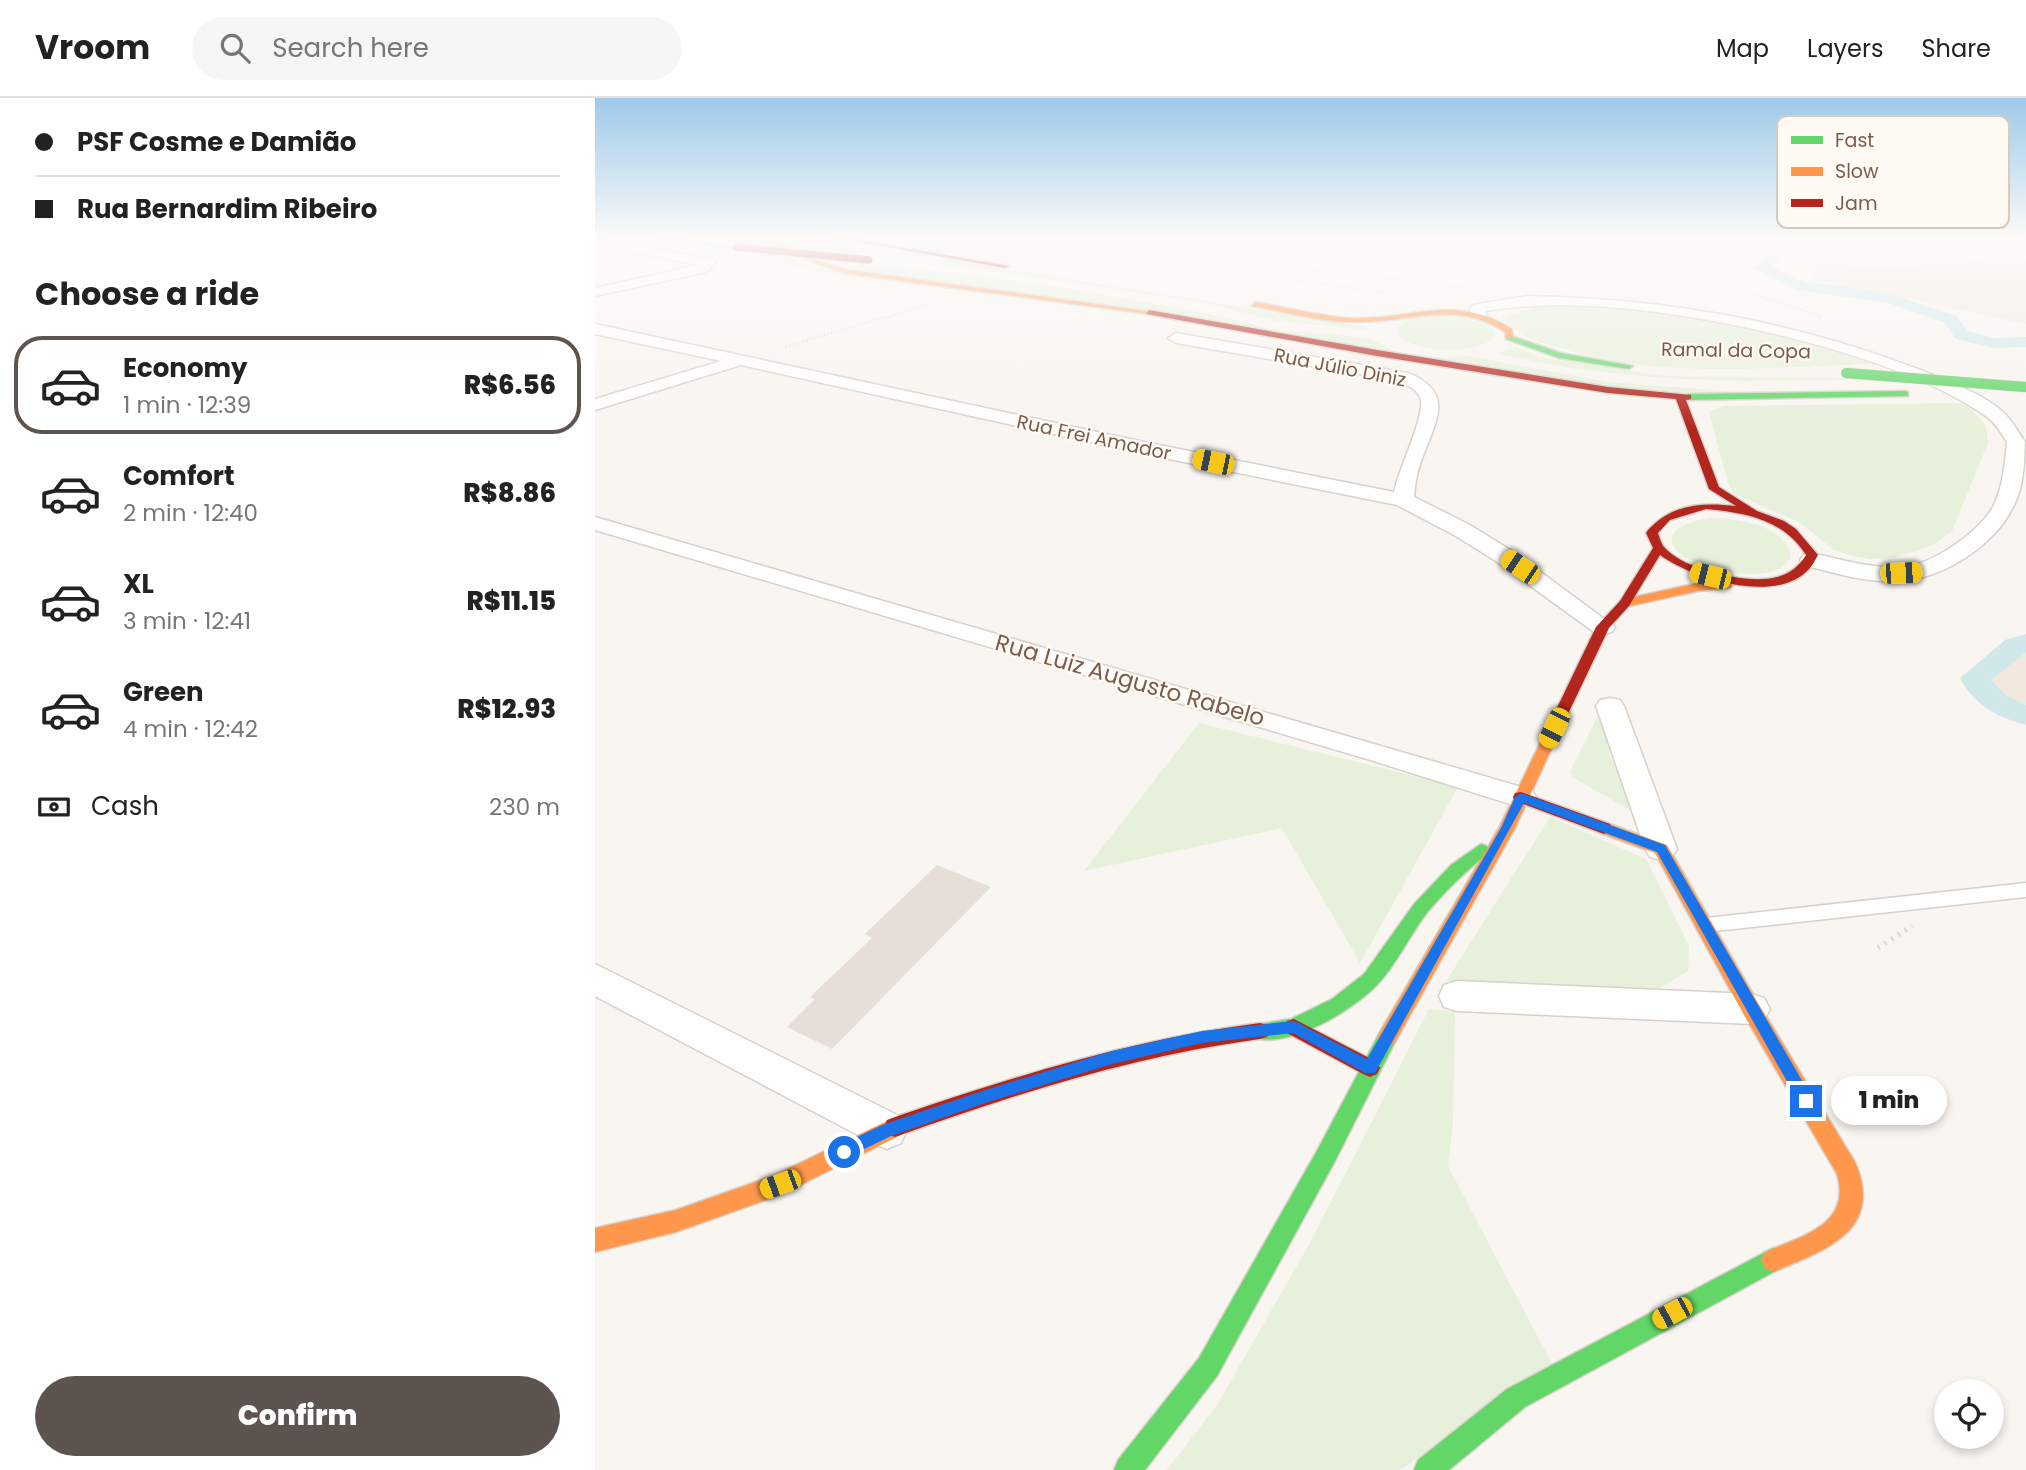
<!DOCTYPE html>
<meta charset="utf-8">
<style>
body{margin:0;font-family:Poppins,sans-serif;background:#f6f6f6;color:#222;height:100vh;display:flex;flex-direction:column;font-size:26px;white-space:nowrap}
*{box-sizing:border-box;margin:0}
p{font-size:23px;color:#767676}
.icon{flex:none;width:38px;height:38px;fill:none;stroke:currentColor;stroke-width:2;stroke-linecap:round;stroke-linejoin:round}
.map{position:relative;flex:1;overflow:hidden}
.sheet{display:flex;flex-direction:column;background:#fff;width:595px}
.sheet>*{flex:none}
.guide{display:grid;align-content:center;height:154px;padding:0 35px;background:#fff}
.tools{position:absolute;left:1339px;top:1281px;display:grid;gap:14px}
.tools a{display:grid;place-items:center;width:70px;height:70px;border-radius:50%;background:#fff;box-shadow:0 4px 10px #0003;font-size:35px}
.end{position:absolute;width:32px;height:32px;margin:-16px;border:9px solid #1a73e8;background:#fff;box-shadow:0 0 0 4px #fff}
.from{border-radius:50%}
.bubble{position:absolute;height:49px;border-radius:24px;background:#fff;box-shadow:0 4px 10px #0003;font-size:23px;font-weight:800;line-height:49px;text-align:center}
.car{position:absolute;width:21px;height:42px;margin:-21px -10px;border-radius:9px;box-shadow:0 0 5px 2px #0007;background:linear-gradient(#f5c518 24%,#345 0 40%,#f5c518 0 76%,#345 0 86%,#f5c518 0)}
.guide b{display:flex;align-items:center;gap:24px;height:66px;font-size:26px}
.guide b+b{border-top:2px solid #e0e0e0}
.guide i{width:18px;height:18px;background:#222}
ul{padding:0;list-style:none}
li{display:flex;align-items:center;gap:21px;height:98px;margin:0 14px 10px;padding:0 21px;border:4px solid transparent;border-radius:28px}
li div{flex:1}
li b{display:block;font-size:26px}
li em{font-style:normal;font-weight:800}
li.selected{border-color:#5d544f}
li>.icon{width:63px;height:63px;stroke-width:1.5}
h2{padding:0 35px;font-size:32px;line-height:84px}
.pay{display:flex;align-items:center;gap:18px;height:77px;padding:0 35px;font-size:26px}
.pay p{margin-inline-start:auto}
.action{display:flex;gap:14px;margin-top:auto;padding:14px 35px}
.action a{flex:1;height:80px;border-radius:42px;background:#5d544f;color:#fff;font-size:28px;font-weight:800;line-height:80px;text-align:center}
header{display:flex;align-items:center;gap:42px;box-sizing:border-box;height:98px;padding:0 35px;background:#fff;border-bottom:2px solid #e0e0e0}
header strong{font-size:33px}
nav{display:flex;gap:38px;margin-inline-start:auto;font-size:24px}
.search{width:490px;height:63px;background:#f6f6f6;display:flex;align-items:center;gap:18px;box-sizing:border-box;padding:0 24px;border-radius:38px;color:#767676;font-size:26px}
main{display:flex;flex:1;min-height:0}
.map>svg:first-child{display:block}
</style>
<header>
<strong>Vroom</strong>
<div class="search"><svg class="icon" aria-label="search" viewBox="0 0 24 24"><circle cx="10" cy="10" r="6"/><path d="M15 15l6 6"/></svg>Search here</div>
<nav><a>Map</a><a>Layers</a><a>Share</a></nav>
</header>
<main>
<section class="sheet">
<div class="guide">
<b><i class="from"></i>PSF Cosme e Damião</b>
<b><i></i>Rua Bernardim Ribeiro</b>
</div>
<h2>Choose a ride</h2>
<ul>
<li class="selected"><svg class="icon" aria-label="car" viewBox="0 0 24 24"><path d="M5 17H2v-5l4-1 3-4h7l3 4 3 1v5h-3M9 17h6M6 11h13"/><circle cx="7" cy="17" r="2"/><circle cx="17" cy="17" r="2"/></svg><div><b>Economy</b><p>1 min · 12:39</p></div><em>R$6.56</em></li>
<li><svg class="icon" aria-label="car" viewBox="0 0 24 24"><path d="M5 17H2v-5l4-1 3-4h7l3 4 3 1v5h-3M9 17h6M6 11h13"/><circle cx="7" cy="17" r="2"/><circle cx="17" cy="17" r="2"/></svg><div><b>Comfort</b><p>2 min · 12:40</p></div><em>R$8.86</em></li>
<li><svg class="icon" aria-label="car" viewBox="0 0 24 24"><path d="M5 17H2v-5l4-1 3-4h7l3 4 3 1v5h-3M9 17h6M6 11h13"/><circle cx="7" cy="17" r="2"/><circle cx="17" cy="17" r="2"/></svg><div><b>XL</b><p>3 min · 12:41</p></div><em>R$11.15</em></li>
<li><svg class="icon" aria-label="car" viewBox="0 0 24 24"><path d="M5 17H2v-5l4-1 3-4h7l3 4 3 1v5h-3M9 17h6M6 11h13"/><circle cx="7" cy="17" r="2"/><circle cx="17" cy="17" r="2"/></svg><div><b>Green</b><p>4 min · 12:42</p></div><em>R$12.93</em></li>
</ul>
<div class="pay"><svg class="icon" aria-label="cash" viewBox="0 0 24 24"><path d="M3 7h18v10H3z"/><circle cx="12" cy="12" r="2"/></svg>Cash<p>230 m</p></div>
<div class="action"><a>Confirm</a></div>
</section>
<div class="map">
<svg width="1431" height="1372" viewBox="0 0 1431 1372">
<rect width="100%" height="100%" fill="#f9f5f0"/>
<g fill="#f2e8de">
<polygon points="1431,161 1431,226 1218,180 1224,165 1298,169 1372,162"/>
<polygon points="1431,544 1431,617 1411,611 1385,592 1380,580 1420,548"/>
</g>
<g fill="#e7f0db">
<polygon points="93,140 153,140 179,147 215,169 271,182 125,155 61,148"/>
<polygon points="177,140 220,140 770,229 773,232 681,223 606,204 419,176 248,157 202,149"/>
<polygon points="221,162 374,176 477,191 604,214 688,233 740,236 778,242 800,253 844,260 872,258 1013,284 1144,294 1297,292 1106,296 1029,290 323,182"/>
<path d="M 1000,205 L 1159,231 L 1287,266 C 1185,267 1068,284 963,249 C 952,246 937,243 928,237 C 920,232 914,225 907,219 L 955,206 Z"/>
<path d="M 852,218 L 882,223 L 899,232 L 900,238 C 885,258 814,256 801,234 C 809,216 836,219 852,218 Z"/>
<path d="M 922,249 L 944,259 L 1070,278 L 1297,280 C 1162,285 1034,287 901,255 Z"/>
<polygon points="1371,305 1391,328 1393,345 1357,433 1338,447 1299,460 1275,461 1258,458 1239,452 1204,424 1139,396 1134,388 1114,314 1129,308"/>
<path d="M 1116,420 C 1140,421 1181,425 1193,450 C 1196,455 1196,460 1192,464 C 1175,486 1115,473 1095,462 C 1055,439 1089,423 1116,420 Z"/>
<polygon points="1008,608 1013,618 1014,656 1042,716 977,679 975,674"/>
<polygon points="604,625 863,689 765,865 687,730 489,773"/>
<polygon points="955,719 1051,761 1094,848 1093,873 1065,890 861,886 852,882"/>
<polygon points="834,911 860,914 858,1025 853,1068 957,1266 805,1372 572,1372 622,1307 714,1147"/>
</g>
<path fill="#d0e8ea" d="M 1180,140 L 1420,140 C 1363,152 1302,158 1244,151 C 1222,149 1202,144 1180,140 Z"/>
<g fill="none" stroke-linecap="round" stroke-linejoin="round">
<g fill="#d0e8ea" fill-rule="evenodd">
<polygon points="1175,140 1195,142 1185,160 1176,169 1211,185 1248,187 1302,198 1361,218 1373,233 1399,240 1431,239 1431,249 1399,250 1361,241 1349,224 1293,205 1203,192 1159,170 1174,155 1180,144"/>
<path d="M 1431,536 L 1431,554 L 1396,582 L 1412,598 L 1431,607 L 1431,627 C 1402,619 1380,608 1365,580 L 1410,542 Z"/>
</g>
</g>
<polygon fill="#e6ded7" points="342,767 396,789 237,951 192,929 220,901 215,899 277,840 270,836"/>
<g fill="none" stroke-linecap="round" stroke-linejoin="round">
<defs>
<polygon id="lane" points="1431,785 1431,799 1111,834 1105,832 1102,827 1105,822 1111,820"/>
<g id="street">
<polygon points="0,140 115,161 121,165 111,174 0,198 0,190 104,167 0,146"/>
<path d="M 933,198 C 1067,200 1203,224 1328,273 C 1354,284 1387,295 1408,314 C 1417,322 1423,334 1430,344 C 1429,365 1429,388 1419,407 C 1401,446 1351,479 1308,483 C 1275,486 1240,475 1208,467 L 1205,462 L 1208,457 L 1216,455 C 1246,461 1276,471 1307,469 C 1337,467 1385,434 1399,407 C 1408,388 1410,365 1412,344 C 1406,335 1401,325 1392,319 C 1303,255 1105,213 996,208 C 959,206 925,208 890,213 L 892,217 L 885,221 L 874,213 L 878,207 L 883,206 Z"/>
<path d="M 0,226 L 549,344 L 799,394 C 803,372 832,315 825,299 C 821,290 811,287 803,283 L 581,245 L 573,240 L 581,235 L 813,275 C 862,295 840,324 827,361 C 822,374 820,386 819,399 L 875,427 L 917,453 L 1020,529 L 1017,534 L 1008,536 L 999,534 L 901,463 L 859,437 L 802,407 L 549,356 L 146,267 L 0,312 L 0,301 L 126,263 L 0,236 Z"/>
<polygon points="0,419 937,692 941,699 937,706 926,709 915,706 772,661 0,432"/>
<polygon points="1015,600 1025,602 1029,608 1082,751 1077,759 1066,762 1055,759 1050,751 1001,608 1005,602"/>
<polygon points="0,866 306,1019 312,1032 306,1045 292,1051 278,1045 0,898"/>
<polygon points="862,883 1156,896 1169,900 1175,911 1169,922 1156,926 862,913 849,909 844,898 849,887"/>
</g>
<g id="fast">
<polygon points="59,140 79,140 145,149 142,151"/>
<polygon points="914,237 966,255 1038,268 1034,271 964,260 911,241"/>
<polygon points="1310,293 1313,294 1313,298 1093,302 1088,299 1093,296"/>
<path d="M 886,746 L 892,748 L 894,752 L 892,756 C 870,774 849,794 831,816 C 814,839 801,867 782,887 C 758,912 693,952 658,939 L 655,933 L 658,927 L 696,921 L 737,901 L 769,876 L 819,806 L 856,767 Z"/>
<polygon points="792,931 799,934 802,940 799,946 739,1065 622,1278 550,1372 519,1372 523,1362 604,1260 723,1051 785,934"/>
<polygon points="1178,1150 1186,1154 1190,1162 1186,1170 930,1309 854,1372 819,1372 823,1362 912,1291"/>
</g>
<g id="slow">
<polygon points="166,140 174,140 226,164 254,172 558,214 554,216 253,176 222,166"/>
<path d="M 660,204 C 692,209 723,218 755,220 C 817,223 858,194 917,231 L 918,239 L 911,241 L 910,234 C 857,200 815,226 758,224 C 725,224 690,214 657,208 Z"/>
<polygon points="1131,483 1137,487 1135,490 1103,493 1030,509 1024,505 1030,501 1103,485"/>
<polygon points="954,636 961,641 920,730 799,946 792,949 785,946 782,940 785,934 904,730 947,641"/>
<path d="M 1009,724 L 1072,747 L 1163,905 L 1260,1064 C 1290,1133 1229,1153 1178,1174 L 1170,1170 L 1166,1162 L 1170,1154 C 1207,1138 1257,1127 1242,1076 L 1149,917 L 1060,755 L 1003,734 L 1001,730 Z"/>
<polygon points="300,1019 308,1022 311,1029 308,1036 185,1097 81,1134 0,1154 0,1130 81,1112 180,1077"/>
</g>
<g id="jam">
<polygon points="240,140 254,140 414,168 411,170"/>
<path d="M 554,212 L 782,252 L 1013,289 L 1096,297 L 1096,301 L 1091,302 L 1124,389 L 1162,413 L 1189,423 L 1201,431 L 1223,457 C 1220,462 1218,467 1214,471 C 1182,507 1098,481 1065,457 L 1034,508 L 1014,530 L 961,641 L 954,646 L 949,644 L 947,641 L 1001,529 L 1025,503 L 1058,450 L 1051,435 L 1053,432 C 1077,406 1107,404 1141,408 L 1114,391 L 1081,301 L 1013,295 L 782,258 L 551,216 ZM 1111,411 C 1151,415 1188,421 1211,457 C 1204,468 1195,476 1182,479 C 1153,487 1090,472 1070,450 C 1066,446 1065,440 1063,435 L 1075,422 Z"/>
<polygon points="926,694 1015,726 1017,730 1009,736 920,703 918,699 920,695"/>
<polygon points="699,921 782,964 785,970 782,976 775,979 768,976 692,935 689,929 692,923"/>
<path d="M 665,925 L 672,927 L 675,933 L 672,939 L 665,941 C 539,958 420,996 300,1039 L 292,1036 L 289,1029 L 292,1022 L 300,1019 C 420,978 539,941 665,925 Z"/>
</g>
</defs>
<use href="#lane" stroke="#d7d1cb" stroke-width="3"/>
<use href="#street" stroke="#d7d1cb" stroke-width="3"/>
<use href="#fast" stroke="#d9d2cb" stroke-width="3"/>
<use href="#slow" stroke="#d9d2cb" stroke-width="3"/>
<use href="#jam" stroke="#d9d2cb" stroke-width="3"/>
<g stroke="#dcd5d0" stroke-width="2" stroke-dasharray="1 2.5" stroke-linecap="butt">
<polyline points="418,140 869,189"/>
<polyline points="1054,140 1072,153 1068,163 1110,181 1225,218 1225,222"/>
<polyline points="433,160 605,179 681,179 789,195"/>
<polyline points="209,243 332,207"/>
</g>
<polyline stroke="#dcd5d0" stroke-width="2.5" stroke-dasharray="1 3.5" stroke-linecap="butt" points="190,249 215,242"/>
<polyline stroke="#dcd5d0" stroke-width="5" stroke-dasharray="2 6" stroke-linecap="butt" points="1283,850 1317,828"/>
<use href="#lane" fill="#fefefd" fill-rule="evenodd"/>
<use href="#street" fill="#fefefd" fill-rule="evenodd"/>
<use href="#fast" fill="#63d668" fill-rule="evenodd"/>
<use href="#slow" fill="#ff974d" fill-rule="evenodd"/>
<use href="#jam" fill="#b3261e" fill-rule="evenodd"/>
<defs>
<polyline id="fast-bridge" points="1251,275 1431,289"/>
<polyline id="jam-bridge" points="142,149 274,162"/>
</defs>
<use href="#fast-bridge" stroke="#d9d2cb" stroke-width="11" stroke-linecap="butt"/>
<use href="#jam-bridge" stroke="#d9d2cb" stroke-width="9" stroke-linecap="butt"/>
<use href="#fast-bridge" stroke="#63d668" stroke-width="10"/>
<use href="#jam-bridge" stroke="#b3261e" stroke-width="7"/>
</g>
<linearGradient id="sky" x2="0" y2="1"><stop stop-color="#9ec9e9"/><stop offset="0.42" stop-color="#fcfaf8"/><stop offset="1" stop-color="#fcfaf8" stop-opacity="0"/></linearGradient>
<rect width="1431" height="332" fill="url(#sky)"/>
<polygon fill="#1a73e8" points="926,695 1070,747 1216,998 1219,1003 1216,1008 1206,1008 1062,754 929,705 780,975 770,975 698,935 607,945 517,966 390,1005 296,1038 249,1061 243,1059 241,1054 243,1048 287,1027 390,992 517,953 607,933 699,923 772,961 906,730 920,699"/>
<g text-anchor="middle" stroke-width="5" stroke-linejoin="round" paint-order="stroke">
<g font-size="19" fill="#7a5c4d" stroke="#fffaf3">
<text transform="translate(1141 252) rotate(1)" y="7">Ramal da Copa</text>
<text transform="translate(745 269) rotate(11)" y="7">Rua Júlio Diniz</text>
<text transform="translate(499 339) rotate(12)" y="7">Rua Frei Amador</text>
</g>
<g font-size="23" fill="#7a5c4d" stroke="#fffaf3">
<text transform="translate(535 582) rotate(16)" y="8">Rua Luiz Augusto Rabelo</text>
</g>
</g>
<rect x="1182" y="18" width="232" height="112" rx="10" fill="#fffaf3" stroke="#d7cbc1" stroke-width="2"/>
<rect x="1196" y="38" width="32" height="8" fill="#63d668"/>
<rect x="1196" y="69" width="32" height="9" fill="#ff974d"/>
<rect x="1196" y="101" width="32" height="8" fill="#b3261e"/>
<g font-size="19" fill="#7a5c4d">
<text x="1240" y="49">Fast</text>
<text x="1240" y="80">Slow</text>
<text x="1240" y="112">Jam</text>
</g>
</svg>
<div class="tools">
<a><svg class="icon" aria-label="locate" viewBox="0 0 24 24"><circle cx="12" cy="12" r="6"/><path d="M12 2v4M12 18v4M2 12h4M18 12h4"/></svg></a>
</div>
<i class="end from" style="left:249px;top:1054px"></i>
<i class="end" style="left:1211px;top:1003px"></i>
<div class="bubble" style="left:1236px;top:978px;width:116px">1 min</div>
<i class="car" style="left:618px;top:364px;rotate:282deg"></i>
<i class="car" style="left:925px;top:469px;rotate:304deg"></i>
<i class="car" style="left:1306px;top:475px;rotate:88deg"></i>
<i class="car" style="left:1115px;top:478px;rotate:284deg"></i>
<i class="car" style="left:959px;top:630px;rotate:206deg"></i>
<i class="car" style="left:185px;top:1086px;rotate:250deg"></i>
<i class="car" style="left:1077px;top:1215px;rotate:242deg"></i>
</div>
</main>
